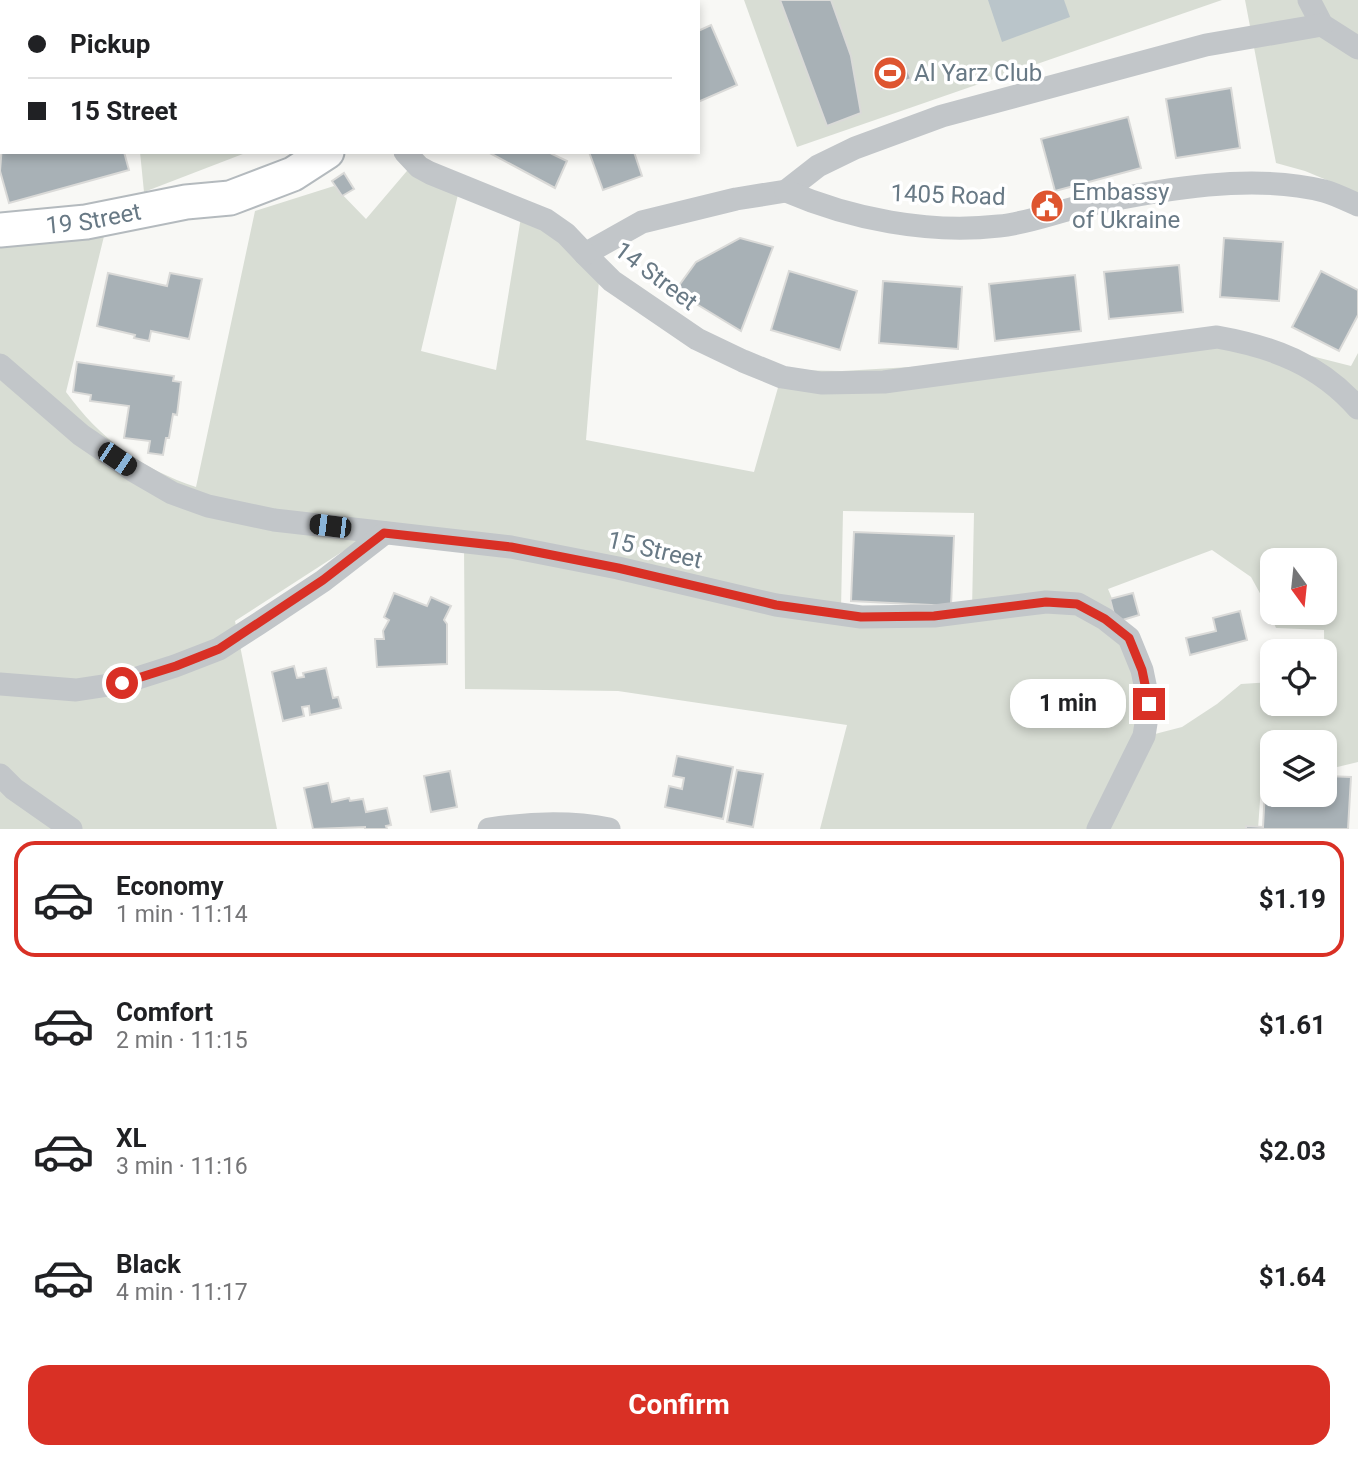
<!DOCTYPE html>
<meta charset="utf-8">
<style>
body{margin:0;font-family:Roboto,sans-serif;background:#f2f2f2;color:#202124;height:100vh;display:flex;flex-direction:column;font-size:26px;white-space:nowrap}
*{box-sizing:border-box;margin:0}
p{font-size:23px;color:#757577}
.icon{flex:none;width:38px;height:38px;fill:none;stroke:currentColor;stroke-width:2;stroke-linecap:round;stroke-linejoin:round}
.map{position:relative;height:829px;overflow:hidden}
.drawer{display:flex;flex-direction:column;background:#fff;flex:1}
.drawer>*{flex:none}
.banner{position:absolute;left:0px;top:0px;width:700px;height:154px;box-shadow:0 4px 10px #0003;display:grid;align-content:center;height:154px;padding:0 28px;background:#fff}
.needle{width:46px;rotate:165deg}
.buttons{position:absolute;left:1260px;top:548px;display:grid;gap:14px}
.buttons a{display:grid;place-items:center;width:77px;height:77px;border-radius:14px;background:#fff;box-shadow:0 4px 10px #0003;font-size:35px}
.end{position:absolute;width:32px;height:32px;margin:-16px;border:9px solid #d93025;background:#fff;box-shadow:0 0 0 4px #fff}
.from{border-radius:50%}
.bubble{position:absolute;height:49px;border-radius:21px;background:#fff;box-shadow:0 4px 10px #0003;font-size:23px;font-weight:700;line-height:49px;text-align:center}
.car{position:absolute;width:21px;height:42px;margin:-21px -10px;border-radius:9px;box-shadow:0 0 5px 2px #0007;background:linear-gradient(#222 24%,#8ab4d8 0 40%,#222 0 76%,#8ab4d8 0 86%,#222 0)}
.banner b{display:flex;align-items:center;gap:24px;height:66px;font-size:26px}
.banner b+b{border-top:2px solid #e0e0e0}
.banner i{width:18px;height:18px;background:#202124}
ul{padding:12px 0 0;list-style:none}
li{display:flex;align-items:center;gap:21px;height:116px;margin:0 14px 10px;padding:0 14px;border:4px solid transparent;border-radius:21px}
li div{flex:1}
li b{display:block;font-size:26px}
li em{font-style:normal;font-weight:700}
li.selected{border-color:#d93025}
li>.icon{width:63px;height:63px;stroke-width:1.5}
.action{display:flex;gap:14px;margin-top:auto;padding:14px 28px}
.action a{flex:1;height:80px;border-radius:21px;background:#d93025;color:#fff;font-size:28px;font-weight:700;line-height:80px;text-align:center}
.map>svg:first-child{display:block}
</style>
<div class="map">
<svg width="1358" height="829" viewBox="0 0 1358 829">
<rect width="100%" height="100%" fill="#f8f8f5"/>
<g fill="#d8ddd4" fill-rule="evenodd">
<polygon points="0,0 218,0 2,2 0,120"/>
<polygon points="434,0 688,0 444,2"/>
<polygon points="744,0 1222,0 797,147"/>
<polygon points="1245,0 1358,0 1358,193 1305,171 1276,163"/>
<polygon points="140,152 248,152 144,192"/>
<path d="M 412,165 L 460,186 L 421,351 L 496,370 L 522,211 L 601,256 L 586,440 L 754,472 L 783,370 L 842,371 L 978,363 L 1240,338 L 1351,366 L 1358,353 L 1358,762 L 1325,770 L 1325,742 L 1272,742 L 1272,783 L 1261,786 L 1258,829 L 820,829 L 847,725 L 618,691 L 465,689 L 464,545 L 365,537 L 235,621 L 277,829 L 0,829 L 0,230 L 106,228 L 66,392 C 100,439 142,469 196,487 L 255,211 L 334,186 L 366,219 ZM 843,511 L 974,513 L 972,610 L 841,610 ZM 1212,550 L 1251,577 L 1267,606 L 1276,628 L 1324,630 L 1325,704 L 1272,704 L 1272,682 L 1241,684 L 1217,704 L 1182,727 L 1155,734 L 1127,634 L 1108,589 ZM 1272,560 L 1325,560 L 1325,612 L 1272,612 Z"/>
</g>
<polygon fill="#bac5ca" points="988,0 1064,0 1070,17 1002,42"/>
<g fill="#a8b1b6" stroke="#dadad8" stroke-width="2">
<polygon points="274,0 344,0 347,2 273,2"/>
<polygon points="780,0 831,0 851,56 861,113 827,126"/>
<polygon points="711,25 737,85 698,102 698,31"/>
<polygon points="907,68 911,79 881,90 877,78"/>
<polygon points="1231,88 1240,148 1176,158 1166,99"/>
<polygon points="1128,117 1141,168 1055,191 1041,139"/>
<polygon points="2,145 2,152 124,152 129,170 9,203 0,171"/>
<polygon points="488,152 554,152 552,154 567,161 555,188"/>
<polygon points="589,152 634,152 642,176 603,190"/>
<polygon points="344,173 354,189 342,196 332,181"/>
<polygon points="740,238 773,247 741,331 675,291 696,262"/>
<polygon points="1224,238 1283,242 1279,301 1220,297"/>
<polygon points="1179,265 1183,312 1109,319 1104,272"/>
<polygon points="789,271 857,291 840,350 771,330"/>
<polygon points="1321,271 1358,290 1358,315 1339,351 1292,327"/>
<polygon points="108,273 167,286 170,273 202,279 189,339 151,331 149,341 134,338 135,335 97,326"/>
<polygon points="1075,275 1081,331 995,341 989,284"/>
<polygon points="883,281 962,287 958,349 879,343"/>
<polygon points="77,362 174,376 173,381 181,382 177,415 173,414 169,438 166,438 163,455 148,453 150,441 124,438 129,406 90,401 91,395 73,392"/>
<polygon points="854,532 954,536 951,606 851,601"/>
<polygon points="394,593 427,606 431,597 451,606 444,620 447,624 447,664 377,667 375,639 384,639 383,631 389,620 384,617"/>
<polygon points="1133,593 1139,615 1116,622 1110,599"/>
<polygon points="1240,611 1247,640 1190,655 1186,638 1216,631 1213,618"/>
<polygon points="1306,641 1330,645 1325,675 1325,651 1304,651"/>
<polygon points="294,666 297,678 304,677 303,673 326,668 333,698 338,697 341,708 310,715 309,706 302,707 304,716 283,721 272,672"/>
<polygon points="677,756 733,767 723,819 665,807 669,786 682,789 684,778 673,776"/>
<polygon points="737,770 763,774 753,827 727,822"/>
<polygon points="450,771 457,807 431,812 424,776"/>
<polygon points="1325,776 1351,777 1348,829 1246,829 1246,826 1263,827 1265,790 1272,790 1272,794 1325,794"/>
<polygon points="328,783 332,802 349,798 350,801 363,799 366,812 387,808 391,825 386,826 387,829 365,829 365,827 313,829 304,788"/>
</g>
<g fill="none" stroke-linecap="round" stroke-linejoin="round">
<defs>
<g id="secondary">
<polyline points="397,2 398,0"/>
<path id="s1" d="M 0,230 L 86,222 L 186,202 L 230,198 L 293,174 L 327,152"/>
</g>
</defs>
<use href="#secondary" stroke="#b4babe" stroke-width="37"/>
<g stroke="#c2c6c9" stroke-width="23">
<polyline points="1309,0 1322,25 1358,48"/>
<path d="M 1322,25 L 1206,45 L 942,116 L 855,148 L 818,166 L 786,191 L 736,199 L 642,222 L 585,254 L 612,281 L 697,339 L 743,361 L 782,377 L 821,383 L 884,382 L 1217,337 C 1273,347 1319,364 1358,408"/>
<polyline points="405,152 419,167 430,173 546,220 566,234 585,254"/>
<path d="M 786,191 C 851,219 928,234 999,226 C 1031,223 1060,210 1092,204 C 1164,189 1252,173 1324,191 C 1335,194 1347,200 1358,205"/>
<polyline points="0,365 81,435 134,471 172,493 208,506 274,520 511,547 618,568 776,605 861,617 934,616 1046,602 1078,604 1105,619 1129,638 1142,670 1149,704 1144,736 1098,829"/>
<polyline points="0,684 76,690 122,683 175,666 219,649 258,624 323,581 385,533"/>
<polyline points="0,775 14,789 71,829"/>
<path d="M 489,829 C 529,823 569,821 609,829"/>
</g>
<use href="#secondary" stroke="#fff" stroke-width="33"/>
</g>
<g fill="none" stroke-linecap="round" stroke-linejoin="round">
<polyline stroke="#d93025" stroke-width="9" points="122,683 176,666 219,649 323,580 384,533 511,547 618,568 776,605 861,617 934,616 1046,602 1077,604 1105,619 1129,638 1142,670 1149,704"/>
</g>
<defs>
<symbol id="stadium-disc" viewBox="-11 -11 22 22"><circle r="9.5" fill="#de5530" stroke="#fff"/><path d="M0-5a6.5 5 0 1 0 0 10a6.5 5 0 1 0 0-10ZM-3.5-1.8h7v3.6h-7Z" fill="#fff"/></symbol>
<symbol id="civic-disc" viewBox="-11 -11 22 22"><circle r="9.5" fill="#de5530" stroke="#fff"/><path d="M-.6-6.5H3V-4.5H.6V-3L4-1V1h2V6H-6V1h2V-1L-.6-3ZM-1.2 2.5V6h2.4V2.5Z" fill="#fff"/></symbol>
</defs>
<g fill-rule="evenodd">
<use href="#stadium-disc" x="871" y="54" width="38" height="38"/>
<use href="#civic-disc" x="1028" y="187" width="38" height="38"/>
</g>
<g text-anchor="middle" stroke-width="7" stroke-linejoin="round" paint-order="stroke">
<g font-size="24" fill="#687985" stroke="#fff" text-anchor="start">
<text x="914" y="81">Al Yarz Club</text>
<text x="1072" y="200">Embassy<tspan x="1072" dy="28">of Ukraine</tspan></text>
</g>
<g font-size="24" fill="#687985" stroke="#fff">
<text transform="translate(948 195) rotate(2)" y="8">1405 Road</text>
<text dy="8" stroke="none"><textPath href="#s1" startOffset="94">19 Street</textPath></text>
<text transform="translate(656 276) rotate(37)" y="8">14 Street</text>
<text transform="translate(655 550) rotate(13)" y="8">15 Street</text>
</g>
</g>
</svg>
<div class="buttons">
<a><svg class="needle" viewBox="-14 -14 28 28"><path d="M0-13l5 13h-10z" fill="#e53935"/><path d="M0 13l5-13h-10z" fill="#757577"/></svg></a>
<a><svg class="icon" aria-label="locate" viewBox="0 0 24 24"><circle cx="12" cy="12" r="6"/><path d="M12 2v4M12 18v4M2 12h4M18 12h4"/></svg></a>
<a><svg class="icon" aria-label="layers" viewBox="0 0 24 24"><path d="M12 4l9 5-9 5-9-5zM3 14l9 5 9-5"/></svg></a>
</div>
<i class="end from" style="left:122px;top:683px"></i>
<i class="end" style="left:1149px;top:704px"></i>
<div class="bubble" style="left:1010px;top:679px;width:116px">1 min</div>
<i class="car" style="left:117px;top:459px;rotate:124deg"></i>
<i class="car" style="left:330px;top:526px;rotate:277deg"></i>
<div class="banner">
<b><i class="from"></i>Pickup</b>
<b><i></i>15 Street</b>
</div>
</div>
<section class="drawer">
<ul>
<li class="selected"><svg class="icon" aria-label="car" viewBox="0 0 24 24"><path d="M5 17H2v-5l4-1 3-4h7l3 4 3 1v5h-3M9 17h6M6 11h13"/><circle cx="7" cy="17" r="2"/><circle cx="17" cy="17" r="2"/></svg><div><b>Economy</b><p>1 min · 11:14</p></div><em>$1.19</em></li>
<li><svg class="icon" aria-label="car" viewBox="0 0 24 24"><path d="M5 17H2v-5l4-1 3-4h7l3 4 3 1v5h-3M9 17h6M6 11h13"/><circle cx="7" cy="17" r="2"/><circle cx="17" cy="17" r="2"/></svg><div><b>Comfort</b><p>2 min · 11:15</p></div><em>$1.61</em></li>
<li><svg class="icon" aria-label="car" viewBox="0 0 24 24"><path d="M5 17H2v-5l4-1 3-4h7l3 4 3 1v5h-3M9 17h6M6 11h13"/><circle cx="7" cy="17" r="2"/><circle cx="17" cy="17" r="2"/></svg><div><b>XL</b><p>3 min · 11:16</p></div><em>$2.03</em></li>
<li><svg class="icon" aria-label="car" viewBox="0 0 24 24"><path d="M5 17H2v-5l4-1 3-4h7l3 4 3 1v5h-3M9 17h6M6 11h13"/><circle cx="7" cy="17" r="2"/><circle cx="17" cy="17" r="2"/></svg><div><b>Black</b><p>4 min · 11:17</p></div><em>$1.64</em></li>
</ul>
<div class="action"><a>Confirm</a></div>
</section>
